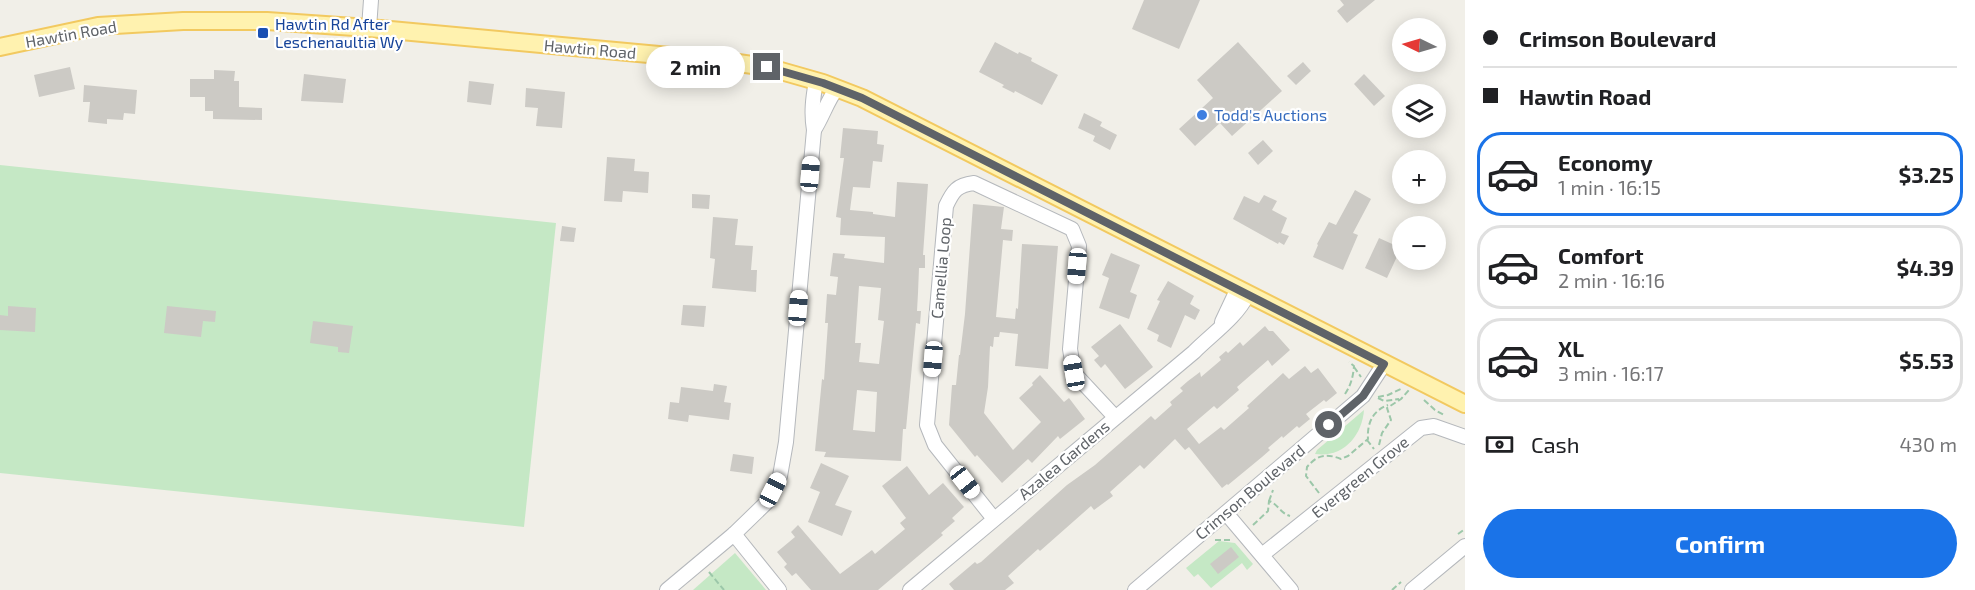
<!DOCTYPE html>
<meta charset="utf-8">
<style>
body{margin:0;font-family:"Exo 2",sans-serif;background:#f2f2f2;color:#202124;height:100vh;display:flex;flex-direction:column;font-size:22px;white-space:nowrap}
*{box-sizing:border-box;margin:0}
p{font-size:20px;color:#757577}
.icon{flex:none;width:33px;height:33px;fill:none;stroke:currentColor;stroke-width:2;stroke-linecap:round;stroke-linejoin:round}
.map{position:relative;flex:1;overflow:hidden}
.sheet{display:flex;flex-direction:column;background:#fff;width:510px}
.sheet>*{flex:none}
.banner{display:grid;align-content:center;height:132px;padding:0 18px;background:#fff}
.needle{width:39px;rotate:275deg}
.tools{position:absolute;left:1392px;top:18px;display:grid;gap:12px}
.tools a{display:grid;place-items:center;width:54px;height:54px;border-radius:50%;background:#fff;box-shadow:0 3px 15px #0003;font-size:30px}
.end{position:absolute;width:27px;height:27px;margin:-14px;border:8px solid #5f6368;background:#fff;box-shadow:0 0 0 3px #fff}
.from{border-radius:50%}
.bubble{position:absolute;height:42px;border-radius:21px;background:#fff;box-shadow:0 3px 15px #0003;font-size:20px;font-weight:700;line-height:42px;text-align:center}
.car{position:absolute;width:18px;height:36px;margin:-18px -9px;border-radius:8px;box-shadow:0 0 4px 2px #0007;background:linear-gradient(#fff 24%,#345 0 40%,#fff 0 76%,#345 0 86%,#fff 0)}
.banner b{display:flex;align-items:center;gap:21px;height:57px;font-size:22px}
.banner b+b{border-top:2px solid #e0e0e0}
.banner i{width:15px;height:15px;background:#202124}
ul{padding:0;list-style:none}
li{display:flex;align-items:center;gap:18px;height:84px;margin:0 12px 9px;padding:0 6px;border:3px solid #e0e0e0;border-radius:24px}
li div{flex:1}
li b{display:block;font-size:22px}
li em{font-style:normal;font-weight:700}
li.on{border-color:#1a73e8}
li>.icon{width:54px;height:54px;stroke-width:1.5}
.pay{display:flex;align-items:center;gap:15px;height:66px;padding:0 18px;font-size:22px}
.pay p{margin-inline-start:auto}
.cta{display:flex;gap:12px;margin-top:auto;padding:12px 18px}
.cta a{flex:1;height:69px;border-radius:36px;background:#1a73e8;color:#fff;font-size:24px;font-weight:700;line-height:69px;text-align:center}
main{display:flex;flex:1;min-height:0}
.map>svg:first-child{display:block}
</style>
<main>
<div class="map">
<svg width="1465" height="590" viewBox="0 0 1465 590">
<rect width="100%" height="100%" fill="#f1efe8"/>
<g fill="#c5e8c5">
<polygon points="0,165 556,223 524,527 0,473"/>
<path d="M 1364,410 C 1362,436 1343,458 1315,454 L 1317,450 Z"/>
<polygon points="1219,541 1235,543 1253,564 1247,570 1242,563 1211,588 1198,574 1194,577 1186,568"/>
<polygon points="735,553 766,590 693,590"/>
</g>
<g fill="#cccac5" fill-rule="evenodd">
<polygon points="1144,0 1200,0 1179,49 1132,29"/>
<polygon points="1340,0 1375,0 1347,23 1337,11 1344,5"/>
<polygon points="995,42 1018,54 1019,52 1032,58 1031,61 1058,75 1042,105 1015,91 1014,93 1002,87 1004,85 979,72"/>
<polygon points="1238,42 1282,91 1232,136 1220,123 1195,146 1179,129 1213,98 1197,80"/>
<polygon points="1303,62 1311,71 1296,85 1287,76"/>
<polygon points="70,67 75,89 39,97 34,75"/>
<polygon points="214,70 235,71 234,81 239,81 239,107 262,108 262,120 213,119 213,111 205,111 205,97 190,97 190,79 214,79"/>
<polygon points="304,74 346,79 343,103 301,101"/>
<polygon points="1364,74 1385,96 1374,106 1354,84"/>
<polygon points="469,81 494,84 491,105 467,102"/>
<polygon points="84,85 137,90 135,114 124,113 123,120 107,119 107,124 88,122 90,102 83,102"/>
<polygon points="526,88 565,92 562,128 536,126 538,108 525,107"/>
<polygon points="1084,113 1102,122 1100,126 1117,135 1110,150 1093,141 1095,136 1078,128"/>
<path d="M 843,128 L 878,131 L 877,144 L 884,145 L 882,162 L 873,161 L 870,188 L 853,187 L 850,210 L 873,212 L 873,214 L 895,217 L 897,182 L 928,184 L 923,255 L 925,255 L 925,268 L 919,268 L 918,293 L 917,311 L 921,311 L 920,324 L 916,323 L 906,429 L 903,429 L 901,461 L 824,457 L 826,452 L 815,451 L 822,379 L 824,380 L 828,323 L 825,323 L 827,294 L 836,295 L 838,277 L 830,276 L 833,253 L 845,254 L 844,258 L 884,263 L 885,237 L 840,235 L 841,218 L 836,217 L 844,158 L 840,158 ZM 859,286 L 881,288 L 878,320 L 884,321 L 879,364 L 859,362 L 861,343 L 855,343 ZM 857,390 L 877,392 L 875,432 L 853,430 Z"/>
<polygon points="1263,140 1273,151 1258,165 1248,153"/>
<polygon points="607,157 635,159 634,171 649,172 648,193 623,191 622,202 604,201"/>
<polygon points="1355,190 1371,199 1353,233 1358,235 1343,270 1313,257 1318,245 1317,244 1329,222 1336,225"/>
<polygon points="692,194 710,195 709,209 692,208"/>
<polygon points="1264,195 1277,201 1272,210 1287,218 1281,233 1289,236 1284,245 1279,242 1278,244 1233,219 1244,196 1259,203"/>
<polygon points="973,204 1004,207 1001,229 1013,230 1012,241 1003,240 996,317 1015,319 1016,308 1018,309 1022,244 1058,246 1048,369 1015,366 1018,334 1000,332 999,337 994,337 993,347 990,346 988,387 984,413 1013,450 1041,422 1019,398 1033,385 1032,383 1040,375 1064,402 1069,398 1085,419 1060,439 1058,436 1032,463 1028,459 1002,483 977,455 975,457 949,425 952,385 956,385 959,355 960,355 965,314"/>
<polygon points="713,217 738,219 735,245 753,246 751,270 757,270 756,292 712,288 715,259 710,258"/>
<polygon points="562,226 576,228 574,242 560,241"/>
<polygon points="1379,238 1401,248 1387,278 1365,268"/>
<polygon points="1111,253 1140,265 1130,292 1137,295 1129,319 1099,308 1109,278 1102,275"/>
<polygon points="1168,281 1194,296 1190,304 1200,310 1195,320 1185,315 1171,348 1157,341 1159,335 1147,329 1160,301 1157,300"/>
<polygon points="683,305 706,306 704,327 681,325"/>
<polygon points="8,306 36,308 35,332 0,330 0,315 8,316"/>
<polygon points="167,306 216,311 215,322 203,321 201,337 164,333"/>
<polygon points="313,321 353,326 349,353 338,352 338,347 310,343"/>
<polygon points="1120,324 1153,367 1125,389 1105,364 1101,368 1094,360 1099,356 1091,347"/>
<polygon points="1265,326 1269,331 1273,331 1290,350 1272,366 1268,360 1237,387 1239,390 1217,409 1214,406 1187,429 1199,444 1221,427 1224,430 1249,408 1247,406 1283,373 1289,379 1305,366 1311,373 1318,368 1337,393 1326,402 1324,400 1306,414 1310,419 1299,428 1297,426 1283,438 1282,436 1268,448 1270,450 1262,457 1228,485 1227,484 1222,488 1189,447 1185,450 1175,439 1144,469 1140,465 1110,492 1113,496 1094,510 1091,506 1040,551 1038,549 1008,576 1014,583 1005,590 954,590 949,584 975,562 977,564 981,562 1067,485 1095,465 1151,416 1155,420 1172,405 1170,402 1183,391 1180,388 1188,381 1200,372 1201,377 1221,360 1219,357 1226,351 1228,353 1240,342 1243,346"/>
<polygon points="714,384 727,386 724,402 731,403 729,420 689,415 688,422 668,419 670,402 679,403 681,387 713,391"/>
<polygon points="733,454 754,457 752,474 730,471"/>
<polygon points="821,463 849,476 835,505 852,511 842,536 808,522 820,492 810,488"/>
<polygon points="907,466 929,495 943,483 964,507 952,518 955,521 941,533 943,535 878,590 811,590 796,573 792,576 784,567 787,564 777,552 795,537 791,532 798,525 840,574 872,550 875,554 905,529 900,523 906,518 882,486"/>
<polygon points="1231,547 1239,557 1218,574 1210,564"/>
</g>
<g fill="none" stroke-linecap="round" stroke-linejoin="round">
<defs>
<g id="minor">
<polyline points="369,28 371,0"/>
<path d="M 814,130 C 823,116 827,101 837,88"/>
<polyline points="1222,322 1238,288"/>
<polyline points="1226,513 1291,590"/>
<path d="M 994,519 L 935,445 L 927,425 L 946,206 C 953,191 957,185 974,183 L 1072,229 L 1079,246 L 1070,349 L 1074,373 L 1115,417"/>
<polyline points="734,534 779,590"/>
<polyline points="1262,555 1421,428 1434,426 1465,437"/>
<path d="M 667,590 L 734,534 L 766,503 L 780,476 L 786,442 L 814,130 C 811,113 813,98 816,81"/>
<path d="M 910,590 L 1194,352 C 1213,333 1236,318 1248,294"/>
<polyline points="1135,590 1363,396 1384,364"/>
<polyline points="1412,590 1465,546"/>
</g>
<polyline id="major" points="0,47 98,26 183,21 267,21 369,28 724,61 767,67 823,83 862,98 1465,404"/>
</defs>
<use href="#minor" stroke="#b5b8bc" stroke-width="16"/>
<use href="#major" stroke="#f2c960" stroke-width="20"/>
<g stroke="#9cc7a9" stroke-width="2" stroke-dasharray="6 3" stroke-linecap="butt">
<polyline points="1354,367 1361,377"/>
<path d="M 1345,394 C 1351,385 1353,377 1354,366 L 1349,362"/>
<polyline points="1378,397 1388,395 1403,388"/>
<polyline points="1378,398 1384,401 1399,399"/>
<polyline points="1424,400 1435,410 1444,415"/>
<polyline points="1367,440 1374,449"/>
<polyline points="1379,445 1382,433 1391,420 1387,408 1401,399 1409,390"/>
<path d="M 1319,493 L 1306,476 L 1307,467 C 1317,455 1326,453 1341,459 L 1348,456 L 1368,439 C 1367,424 1372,411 1388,405"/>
<polyline points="1269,501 1273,490"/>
<path d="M 1253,525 L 1268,511 L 1269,501 C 1277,503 1280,513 1290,516"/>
<polyline points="1458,534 1465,529"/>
<polyline points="1215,540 1232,540"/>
<polyline points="709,572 724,590"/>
<polyline points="1392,590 1401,582"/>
</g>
<use href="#minor" stroke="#fff" stroke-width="14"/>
<use href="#major" stroke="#fff2af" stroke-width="16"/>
</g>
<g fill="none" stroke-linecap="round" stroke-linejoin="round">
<polyline stroke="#5f6368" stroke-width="8" points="767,67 823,83 862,98 1384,364 1363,396 1329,425"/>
</g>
<rect fill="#1a4fb4" stroke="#fff" stroke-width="2" x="257" y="27" width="12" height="12" rx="3"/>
<circle fill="#3f7fe0" stroke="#fff" stroke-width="2" cx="1202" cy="115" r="6"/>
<g text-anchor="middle" stroke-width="4.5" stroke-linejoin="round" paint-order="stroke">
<g font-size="16" fill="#164399" stroke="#fff" text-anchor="start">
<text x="275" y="30">Hawtin Rd After<tspan x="275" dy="18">Leschenaultia Wy</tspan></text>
</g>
<g font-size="16" fill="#5f6368" stroke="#fff">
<text transform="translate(71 34) rotate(-10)" y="6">Hawtin Road</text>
<text transform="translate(590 49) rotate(5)" y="6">Hawtin Road</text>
<text transform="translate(941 268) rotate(-85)" y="6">Camellia Loop</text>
<text transform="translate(1064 460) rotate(-40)" y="6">Azalea Gardens</text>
<text transform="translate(1360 477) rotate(-39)" y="6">Evergreen Grove</text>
<text transform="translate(1250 492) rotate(-40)" y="6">Crimson Boulevard</text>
</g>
<g font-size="16" fill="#366cbe" stroke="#fff" text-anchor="start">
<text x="1214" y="121">Todd's Auctions</text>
</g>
</g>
</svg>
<div class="tools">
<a><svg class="needle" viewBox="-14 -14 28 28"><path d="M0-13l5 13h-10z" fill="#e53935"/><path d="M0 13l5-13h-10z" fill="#757577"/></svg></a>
<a><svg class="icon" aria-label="layers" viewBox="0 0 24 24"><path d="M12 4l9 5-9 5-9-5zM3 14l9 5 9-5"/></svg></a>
<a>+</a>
<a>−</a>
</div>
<i class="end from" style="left:1329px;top:425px"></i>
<i class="end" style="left:767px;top:67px"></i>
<div class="bubble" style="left:646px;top:46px;width:99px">2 min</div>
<i class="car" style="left:810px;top:174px;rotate:5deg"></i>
<i class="car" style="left:1077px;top:266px;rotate:185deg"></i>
<i class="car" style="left:798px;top:308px;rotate:5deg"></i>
<i class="car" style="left:933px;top:359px;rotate:185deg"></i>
<i class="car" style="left:1074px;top:373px;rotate:350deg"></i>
<i class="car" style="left:965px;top:482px;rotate:142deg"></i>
<i class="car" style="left:773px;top:490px;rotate:27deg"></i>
</div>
<section class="sheet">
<div class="banner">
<b><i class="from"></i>Crimson Boulevard</b>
<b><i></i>Hawtin Road</b>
</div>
<ul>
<li class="on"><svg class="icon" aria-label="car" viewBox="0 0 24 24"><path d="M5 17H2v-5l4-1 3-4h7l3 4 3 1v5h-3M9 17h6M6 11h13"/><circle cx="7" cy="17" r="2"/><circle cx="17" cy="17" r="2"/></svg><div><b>Economy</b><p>1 min · 16:15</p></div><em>$3.25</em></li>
<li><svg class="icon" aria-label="car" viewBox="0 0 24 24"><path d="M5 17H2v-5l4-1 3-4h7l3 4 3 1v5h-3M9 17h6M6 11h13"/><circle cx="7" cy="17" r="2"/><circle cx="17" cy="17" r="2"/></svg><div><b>Comfort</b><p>2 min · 16:16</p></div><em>$4.39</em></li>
<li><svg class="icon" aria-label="car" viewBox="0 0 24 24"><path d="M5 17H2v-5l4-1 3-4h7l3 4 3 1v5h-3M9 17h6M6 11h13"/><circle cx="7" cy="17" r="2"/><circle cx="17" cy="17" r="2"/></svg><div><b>XL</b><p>3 min · 16:17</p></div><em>$5.53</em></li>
</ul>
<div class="pay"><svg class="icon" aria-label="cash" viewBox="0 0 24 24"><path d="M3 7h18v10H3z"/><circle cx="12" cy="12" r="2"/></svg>Cash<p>430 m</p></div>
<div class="cta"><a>Confirm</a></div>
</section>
</main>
